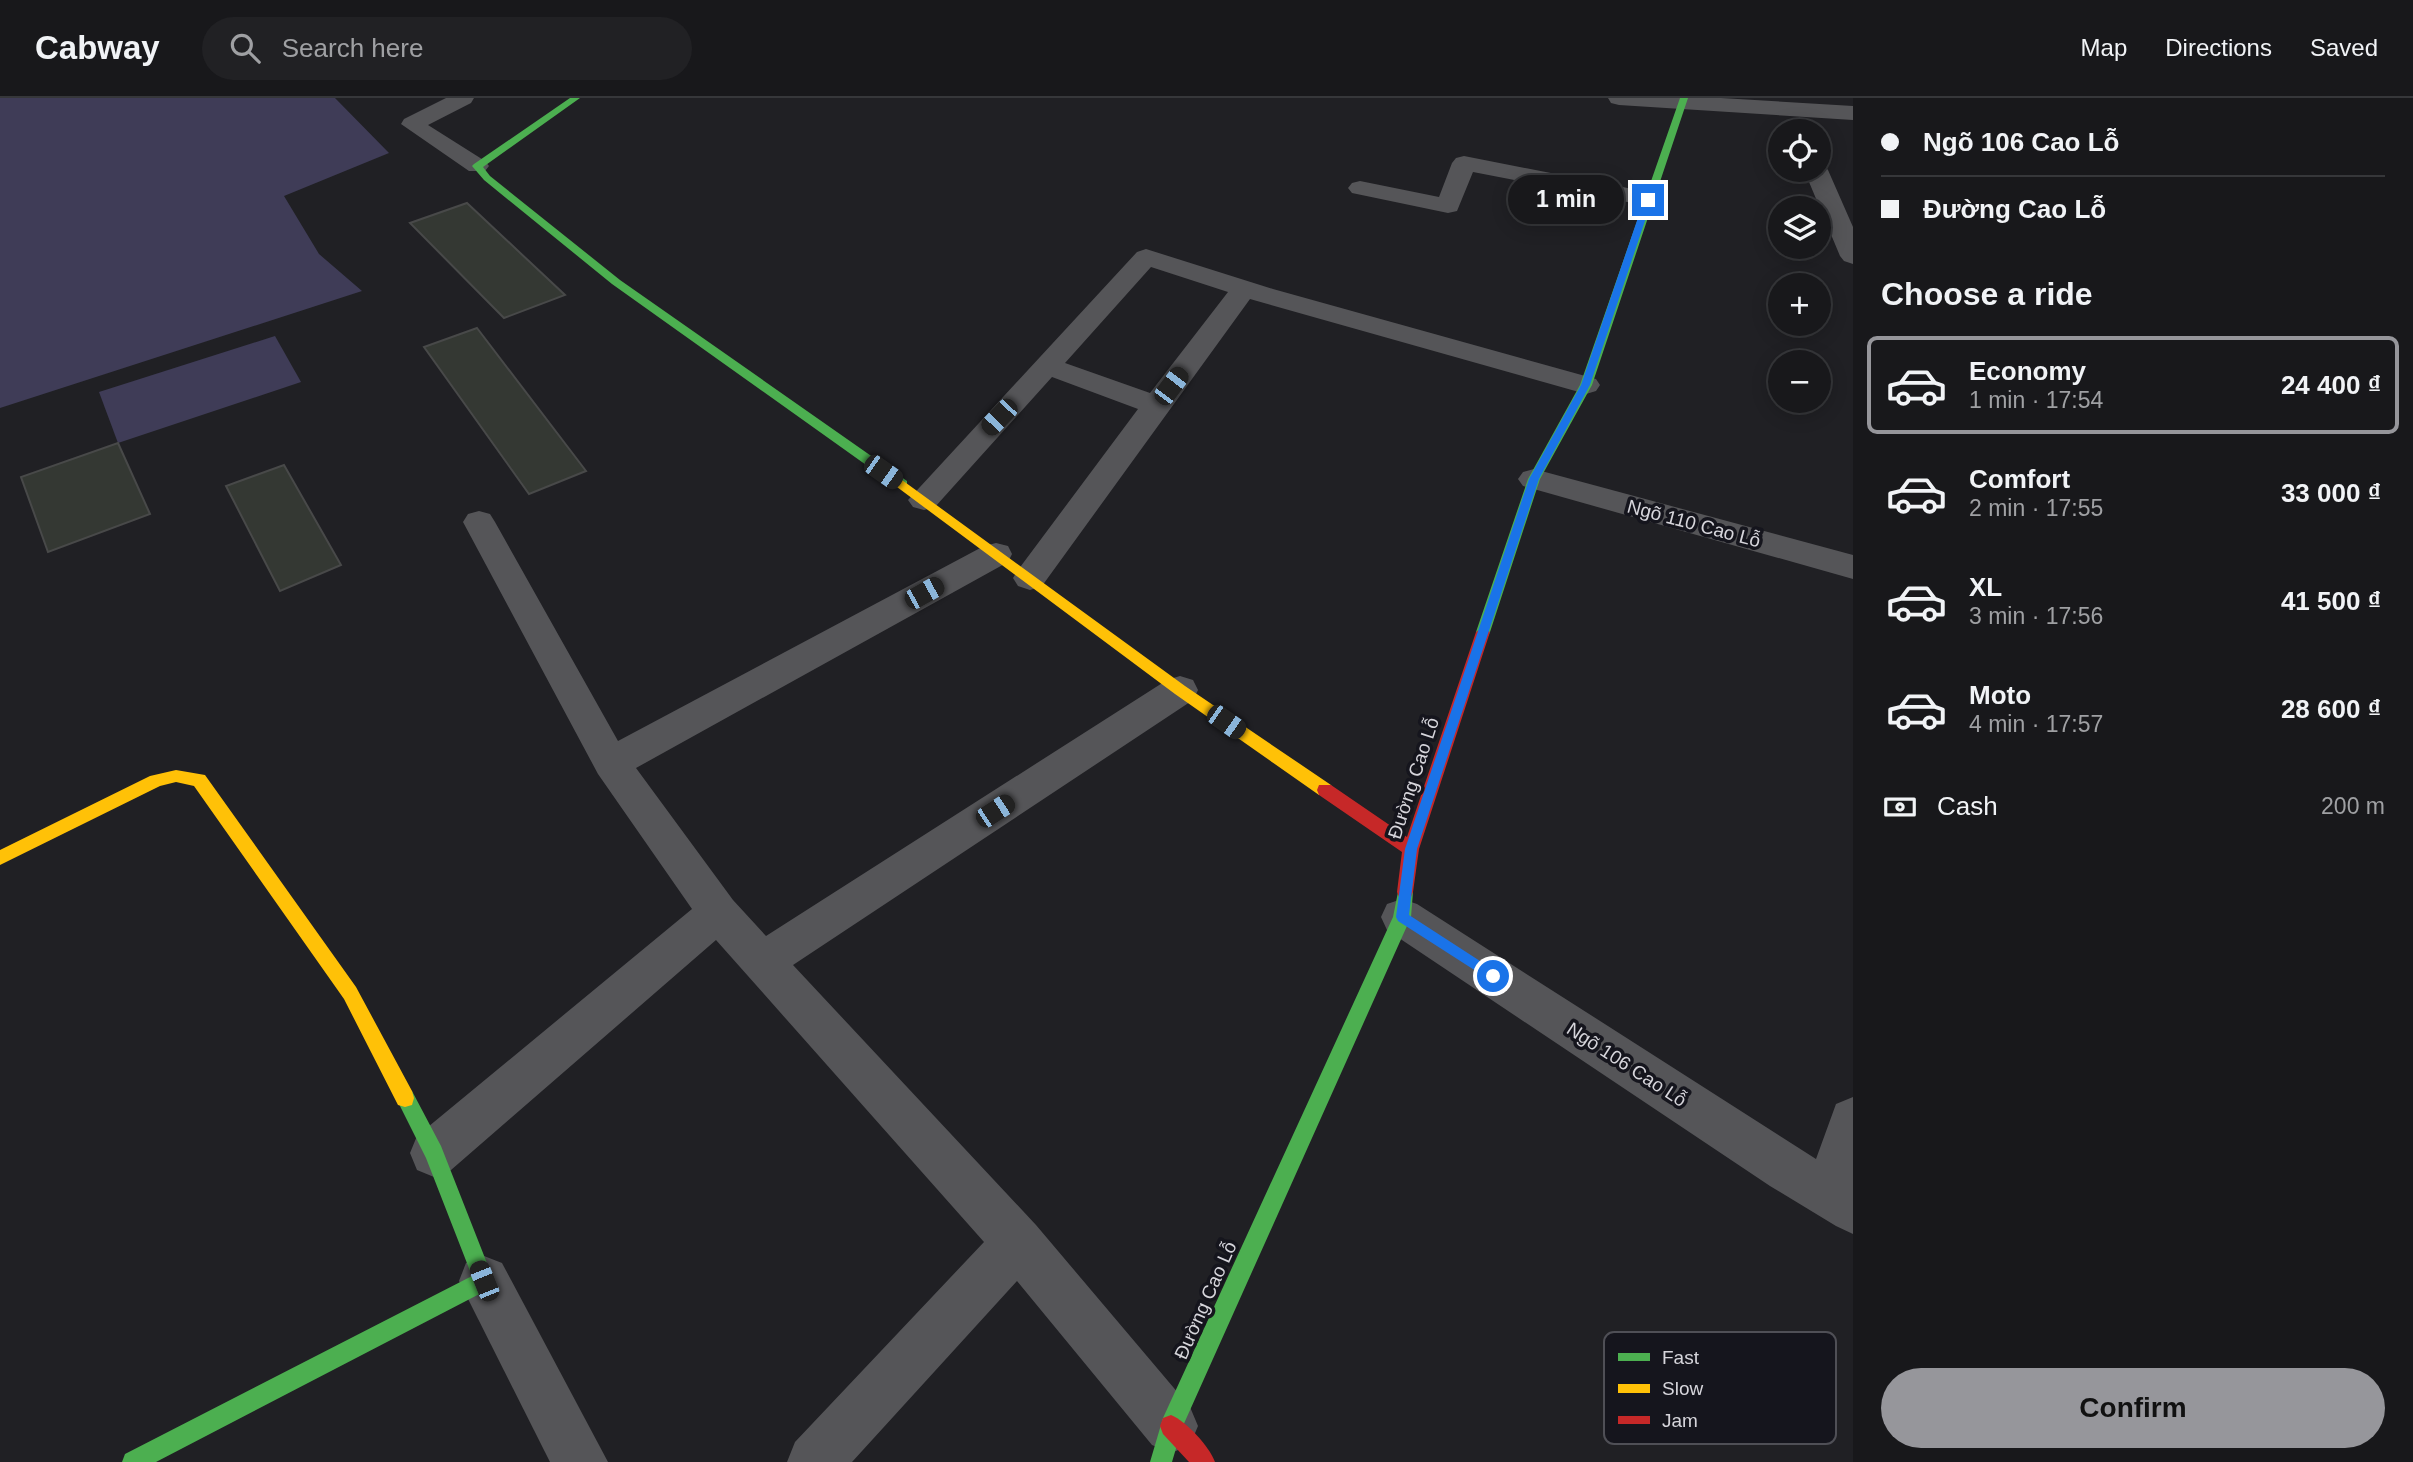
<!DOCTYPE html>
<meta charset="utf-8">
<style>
body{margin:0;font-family:Arial,sans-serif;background:#212124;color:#f1f3f6;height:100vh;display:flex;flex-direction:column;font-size:26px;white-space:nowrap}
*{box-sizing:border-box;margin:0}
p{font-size:23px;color:#9fa0a3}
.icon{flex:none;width:38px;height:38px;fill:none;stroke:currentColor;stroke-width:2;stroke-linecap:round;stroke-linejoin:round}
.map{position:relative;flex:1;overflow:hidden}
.sheet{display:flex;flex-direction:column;background:#18181b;width:560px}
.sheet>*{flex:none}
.guide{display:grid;align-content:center;height:154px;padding:0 28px;background:#18181b}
.controls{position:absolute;left:1768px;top:21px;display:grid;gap:14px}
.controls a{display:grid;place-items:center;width:63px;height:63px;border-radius:50%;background:#18181b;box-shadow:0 4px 18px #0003,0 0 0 2px #36373a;font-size:35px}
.end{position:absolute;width:32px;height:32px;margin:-16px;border:9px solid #1a73e8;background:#fff;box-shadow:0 0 0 4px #fff}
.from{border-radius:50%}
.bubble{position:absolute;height:49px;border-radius:24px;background:#18181b;box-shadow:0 4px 18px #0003,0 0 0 2px #36373a;font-size:23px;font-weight:600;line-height:49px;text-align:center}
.car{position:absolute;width:21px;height:42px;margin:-21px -10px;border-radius:9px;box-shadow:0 0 5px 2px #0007;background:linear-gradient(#222 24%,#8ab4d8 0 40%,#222 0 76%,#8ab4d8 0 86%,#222 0)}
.guide b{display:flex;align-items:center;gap:24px;height:66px;font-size:26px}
.guide b+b{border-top:2px solid #36373a}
.guide i{width:18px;height:18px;background:#f1f3f6}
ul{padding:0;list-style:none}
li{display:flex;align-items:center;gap:21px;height:98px;margin:0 14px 10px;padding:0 14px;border:4px solid transparent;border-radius:10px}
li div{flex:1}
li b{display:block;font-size:26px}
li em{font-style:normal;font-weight:600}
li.active{border-color:#96969b}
li>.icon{width:63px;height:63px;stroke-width:1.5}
h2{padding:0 28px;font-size:32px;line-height:84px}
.pay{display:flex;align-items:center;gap:18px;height:77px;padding:0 28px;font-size:26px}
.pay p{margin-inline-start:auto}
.cta{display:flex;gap:14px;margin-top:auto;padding:14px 28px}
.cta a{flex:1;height:80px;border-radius:42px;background:#96969b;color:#111;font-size:28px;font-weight:600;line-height:80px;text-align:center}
header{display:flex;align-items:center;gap:42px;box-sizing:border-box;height:98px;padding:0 35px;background:#18181b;border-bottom:2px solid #36373a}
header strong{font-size:33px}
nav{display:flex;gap:38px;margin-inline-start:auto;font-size:24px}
.search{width:490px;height:63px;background:#212124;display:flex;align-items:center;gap:18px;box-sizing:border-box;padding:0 24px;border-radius:38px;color:#9fa0a3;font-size:26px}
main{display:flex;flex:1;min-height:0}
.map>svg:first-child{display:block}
</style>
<header>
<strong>Cabway</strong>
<div class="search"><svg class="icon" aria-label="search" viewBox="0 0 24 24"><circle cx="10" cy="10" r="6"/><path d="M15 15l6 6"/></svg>Search here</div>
<nav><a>Map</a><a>Directions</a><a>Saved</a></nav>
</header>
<main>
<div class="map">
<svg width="1853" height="1364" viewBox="0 0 1853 1364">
<rect width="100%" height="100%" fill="#202024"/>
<g fill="#3f3c57">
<polygon points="0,0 335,0 389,55 284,98 319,156 362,193 0,310"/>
<polygon points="275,238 301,284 118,345 99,294"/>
</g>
<g fill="#343833" stroke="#484949" stroke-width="2">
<polygon points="467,105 565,197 504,220 410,125"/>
<polygon points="477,230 586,373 529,396 424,249"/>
<polygon points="118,345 150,416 48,454 21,379"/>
<polygon points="284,367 341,467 280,493 226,388"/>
</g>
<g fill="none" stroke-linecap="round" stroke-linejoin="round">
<g fill="#555558" fill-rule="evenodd">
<polygon points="446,0 474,0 471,5 428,27 485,63 489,68 485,73 469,73 401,26 404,21"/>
<polygon points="1608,0 1721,0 1853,8 1853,22 1619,7 1611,5"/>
<polygon points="1464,58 1648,94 1657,96 1660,101 1657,106 1648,108 1473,74 1457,113 1448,115 1352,95 1348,90 1352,85 1360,83 1439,99 1452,65 1456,60"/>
<polygon points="1818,66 1824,67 1828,72 1853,129 1853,166 1844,163 1840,158 1804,72 1818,72"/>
<path d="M 1146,151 L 1273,191 L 1596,281 L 1600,287 L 1596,293 L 1586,296 L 1250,201 L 1042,488 L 1030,492 L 1018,488 L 1013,480 L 1018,472 L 1138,311 L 1052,279 L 935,409 L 924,412 L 913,409 L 908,402 L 1137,154 ZM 1151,169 L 1228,194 L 1150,295 L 1065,265 Z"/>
<polygon points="1534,371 1853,457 1853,481 1523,388 1518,381 1523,374"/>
<polygon points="479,413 490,416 495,424 618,643 984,448 996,445 1008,448 1012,456 1008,464 636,670 733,802 766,838 1167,582 1180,578 1193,582 1198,592 1193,602 793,867 1036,1127 1190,1309 1198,1328 1190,1347 1171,1355 1152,1347 1017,1183 852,1364 787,1364 795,1344 984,1144 716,842 451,1072 434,1079 417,1072 410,1055 417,1038 692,811 598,676 463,424 468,416"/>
<polygon points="1402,801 1417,806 1816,1061 1836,1006 1853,999 1853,1136 1836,1128 1770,1088 1387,832 1381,819 1387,806"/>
<polygon points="484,1158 502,1165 608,1364 550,1364 459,1183 466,1165"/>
</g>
<g fill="#4caf50" fill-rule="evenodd">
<polygon points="570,0 580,0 483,69 490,78 620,182 907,383 907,389 897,389 612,186 484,82 472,68 474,66"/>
<polygon points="1680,0 1688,0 1592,287 1540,381 1490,534 1488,538 1478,538 1476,534 1528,381 1580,287"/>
<polygon points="1405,787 1411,789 1413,794 1411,819 1182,1330 1172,1364 1150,1364 1163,1320 1393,819 1399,789"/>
<polygon points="405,991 412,993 441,1048 494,1183 491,1190 156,1364 122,1364 125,1356 472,1178 426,1060 396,1000 398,993"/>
</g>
<g fill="#ffc107" fill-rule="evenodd">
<polygon points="902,382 1185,588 1331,687 1333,692 1331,697 1319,697 1175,596 897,389 897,383"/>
<polygon points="176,672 205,677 356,889 412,993 414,1000 412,1007 405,1009 398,1007 344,901 194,688 176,684 160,688 0,767 0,752 150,678"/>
</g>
<g fill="#c62828" fill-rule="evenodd">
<polygon points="1483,529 1490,534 1419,751 1413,794 1411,799 1405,801 1399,799 1397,794 1402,754 1319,697 1317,692 1319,687 1331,687 1407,739 1476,534"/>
<path d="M 1171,1317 C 1187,1324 1209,1348 1215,1364 L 1189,1364 L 1163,1336 L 1160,1328 L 1163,1320 Z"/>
</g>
</g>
<polygon fill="#1a73e8" points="1648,99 1652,102 1590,287 1539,381 1417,751 1409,817 1497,874 1497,883 1493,884 1398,823 1396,819 1405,751 1529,381 1581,287 1644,102"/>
<g text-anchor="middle" stroke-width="7" stroke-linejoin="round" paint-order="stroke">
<g font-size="19" fill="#d6d5db" stroke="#15151d">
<text transform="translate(1694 425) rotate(15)" y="7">Ngõ 110 Cao Lỗ</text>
<text transform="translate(1413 680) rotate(-72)" y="7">Đường Cao Lỗ</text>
<text transform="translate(1627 966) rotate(33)" y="7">Ngõ 106 Cao Lỗ</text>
<text transform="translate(1205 1202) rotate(-66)" y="7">Đường Cao Lỗ</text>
</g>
</g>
<rect x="1604" y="1234" width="232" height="112" rx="10" fill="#15151d" stroke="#4f4f56" stroke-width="2"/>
<rect x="1618" y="1255" width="32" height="8" fill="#4caf50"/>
<rect x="1618" y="1286" width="32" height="9" fill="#ffc107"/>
<rect x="1618" y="1318" width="32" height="8" fill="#c62828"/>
<g font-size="19" fill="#d6d5db">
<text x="1662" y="1266">Fast</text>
<text x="1662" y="1297">Slow</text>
<text x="1662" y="1329">Jam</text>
</g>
</svg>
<div class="controls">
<a><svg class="icon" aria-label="locate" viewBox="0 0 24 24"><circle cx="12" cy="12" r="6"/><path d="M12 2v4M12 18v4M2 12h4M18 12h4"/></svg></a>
<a><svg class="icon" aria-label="layers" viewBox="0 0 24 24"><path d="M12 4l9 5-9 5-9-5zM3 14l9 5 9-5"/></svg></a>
<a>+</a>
<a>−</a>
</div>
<i class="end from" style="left:1493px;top:878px"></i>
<i class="end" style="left:1648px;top:102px"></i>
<div class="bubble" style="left:1508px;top:77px;width:116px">1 min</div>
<i class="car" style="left:1171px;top:288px;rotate:37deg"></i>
<i class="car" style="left:999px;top:319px;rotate:224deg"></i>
<i class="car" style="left:883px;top:374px;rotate:125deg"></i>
<i class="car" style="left:924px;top:495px;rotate:61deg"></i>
<i class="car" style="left:1226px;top:624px;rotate:125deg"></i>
<i class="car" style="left:995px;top:713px;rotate:57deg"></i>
<i class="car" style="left:484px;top:1183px;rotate:338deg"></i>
</div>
<section class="sheet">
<div class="guide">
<b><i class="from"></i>Ngõ 106 Cao Lỗ</b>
<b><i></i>Đường Cao Lỗ</b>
</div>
<h2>Choose a ride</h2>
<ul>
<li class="active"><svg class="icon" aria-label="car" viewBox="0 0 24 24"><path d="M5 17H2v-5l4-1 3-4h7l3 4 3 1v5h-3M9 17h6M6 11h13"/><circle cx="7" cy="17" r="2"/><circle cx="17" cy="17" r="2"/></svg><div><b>Economy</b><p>1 min · 17:54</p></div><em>24 400 ₫</em></li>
<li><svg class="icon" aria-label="car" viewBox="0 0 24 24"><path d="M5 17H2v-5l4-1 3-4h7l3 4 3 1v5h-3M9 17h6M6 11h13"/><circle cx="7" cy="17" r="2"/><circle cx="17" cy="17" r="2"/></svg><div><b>Comfort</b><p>2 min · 17:55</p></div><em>33 000 ₫</em></li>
<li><svg class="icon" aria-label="car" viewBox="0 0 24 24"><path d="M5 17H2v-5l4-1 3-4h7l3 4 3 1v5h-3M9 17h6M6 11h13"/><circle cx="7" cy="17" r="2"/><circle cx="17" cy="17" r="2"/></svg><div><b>XL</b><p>3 min · 17:56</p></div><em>41 500 ₫</em></li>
<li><svg class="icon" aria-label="car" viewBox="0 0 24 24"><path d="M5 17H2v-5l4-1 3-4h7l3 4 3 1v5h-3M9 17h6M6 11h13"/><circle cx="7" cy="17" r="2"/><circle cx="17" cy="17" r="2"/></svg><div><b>Moto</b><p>4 min · 17:57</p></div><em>28 600 ₫</em></li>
</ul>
<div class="pay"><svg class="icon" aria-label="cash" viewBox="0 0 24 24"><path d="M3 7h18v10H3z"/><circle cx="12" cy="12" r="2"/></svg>Cash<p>200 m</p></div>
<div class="cta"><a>Confirm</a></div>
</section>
</main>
